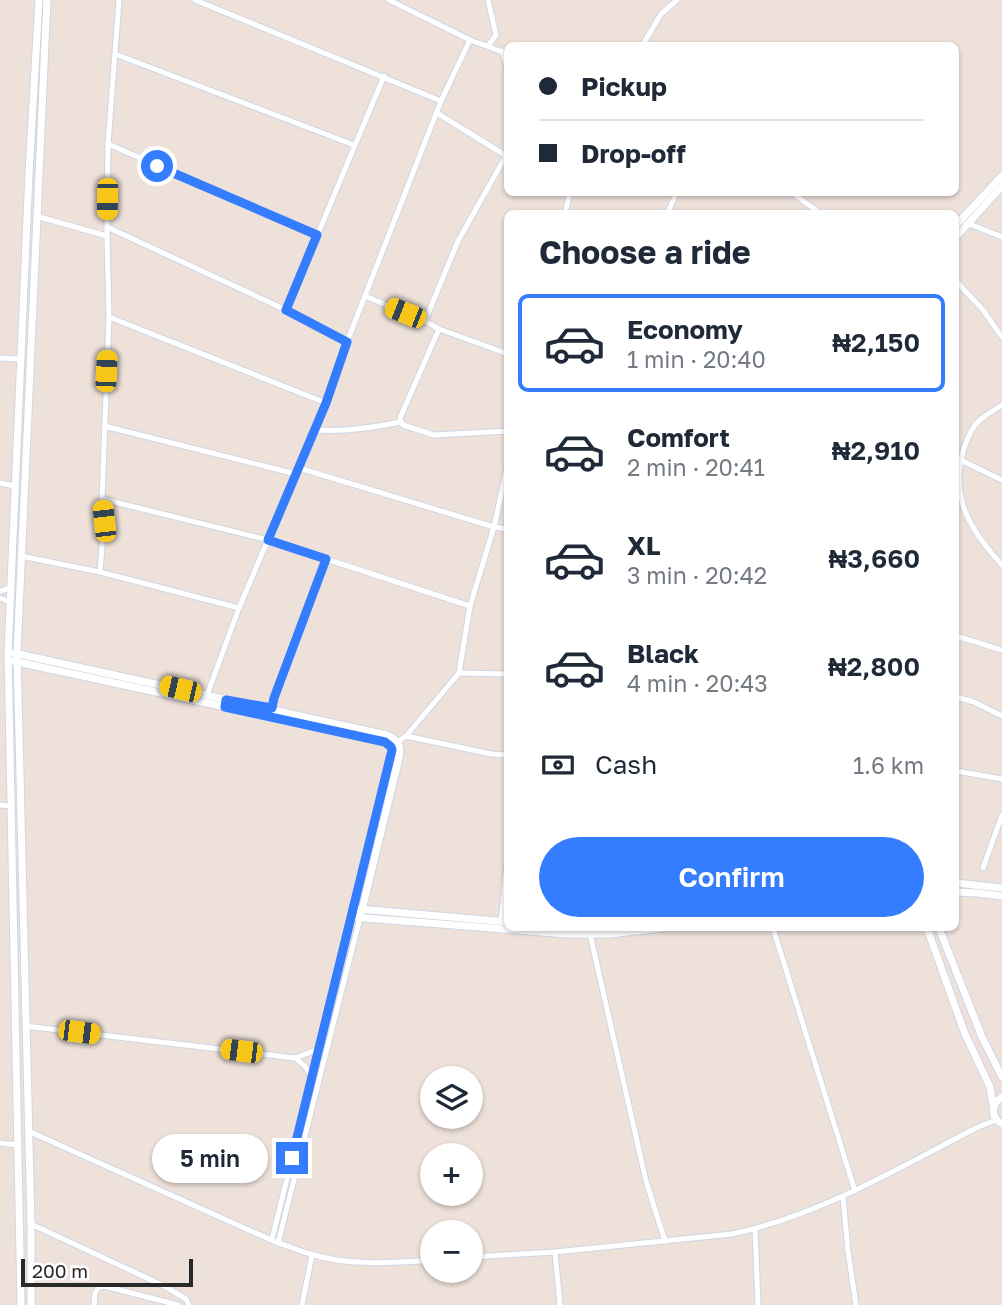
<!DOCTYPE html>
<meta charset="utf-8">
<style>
body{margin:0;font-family:"Golos Text",sans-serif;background:#f2f2f3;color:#1f2937;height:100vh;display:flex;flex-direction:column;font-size:26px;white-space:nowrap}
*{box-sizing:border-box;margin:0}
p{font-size:23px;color:#747a83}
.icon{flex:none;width:38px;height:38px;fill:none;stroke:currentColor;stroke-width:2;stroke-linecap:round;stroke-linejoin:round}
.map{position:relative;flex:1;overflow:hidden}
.panel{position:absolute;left:504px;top:210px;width:455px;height:721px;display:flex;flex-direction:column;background:#fff;border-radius:10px;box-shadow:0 2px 5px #0004}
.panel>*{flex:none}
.hud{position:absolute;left:504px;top:42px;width:455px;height:154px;border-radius:10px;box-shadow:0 2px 5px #0004;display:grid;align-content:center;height:154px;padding:0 35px;background:#fff}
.buttons{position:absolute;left:420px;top:1066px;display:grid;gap:14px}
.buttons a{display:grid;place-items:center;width:63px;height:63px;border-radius:50%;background:#fff;box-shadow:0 2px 5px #0004;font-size:35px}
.scale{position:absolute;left:21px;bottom:18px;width:172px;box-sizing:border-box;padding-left:7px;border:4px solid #292929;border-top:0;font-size:19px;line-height:24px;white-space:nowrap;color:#292929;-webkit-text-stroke:5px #fff;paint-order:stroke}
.end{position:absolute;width:32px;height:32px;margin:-16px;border:9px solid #347dff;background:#fff;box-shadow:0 0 0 4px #fff}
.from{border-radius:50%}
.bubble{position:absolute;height:49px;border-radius:24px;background:#fff;box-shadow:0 2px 5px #0004;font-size:23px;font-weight:600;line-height:49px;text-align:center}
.car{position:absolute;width:21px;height:42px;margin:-21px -10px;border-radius:9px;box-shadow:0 0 5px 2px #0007;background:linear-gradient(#f5c518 24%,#345 0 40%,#f5c518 0 76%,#345 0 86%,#f5c518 0)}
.hud b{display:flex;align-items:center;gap:24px;height:66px;font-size:26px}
.hud b+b{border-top:2px solid #e0e1e3}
.hud i{width:18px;height:18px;background:#1f2937}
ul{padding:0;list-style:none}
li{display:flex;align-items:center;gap:21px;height:98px;margin:0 14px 10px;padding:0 21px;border:4px solid transparent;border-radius:10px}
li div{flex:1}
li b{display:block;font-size:26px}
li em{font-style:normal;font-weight:600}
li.current{border-color:#347dff}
li>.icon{width:63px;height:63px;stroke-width:1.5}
h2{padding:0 35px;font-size:32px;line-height:84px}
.pay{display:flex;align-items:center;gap:18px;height:77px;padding:0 35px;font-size:26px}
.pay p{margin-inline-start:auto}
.primary-button{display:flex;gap:14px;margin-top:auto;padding:14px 35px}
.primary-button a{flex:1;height:80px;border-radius:42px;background:#347dff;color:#fff;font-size:28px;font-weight:600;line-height:80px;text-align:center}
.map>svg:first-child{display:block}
</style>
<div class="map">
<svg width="1002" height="1305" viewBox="0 0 1002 1305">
<rect width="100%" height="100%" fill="#ede1d9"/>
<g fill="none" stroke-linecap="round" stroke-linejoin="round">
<defs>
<g id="street">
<polyline points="195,0 441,101"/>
<polyline points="389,0 470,40 508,54"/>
<polyline points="488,46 496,35 488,0"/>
<polyline points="642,46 661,14 677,0"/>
<polyline points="502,51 508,70"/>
<polyline points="115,54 354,145"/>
<polyline points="437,113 508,157"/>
<polyline points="108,144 317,235"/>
<polyline points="791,192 821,214"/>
<polyline points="565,214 570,192"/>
<polyline points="667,214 677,192"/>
<polyline points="36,216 107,236"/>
<polyline points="967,223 1002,237"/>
<polyline points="107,227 286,310 347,342"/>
<polyline points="956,281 983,310 1002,337"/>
<polyline points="365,296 425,321 439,329 508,354"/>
<polyline points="286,310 384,76"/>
<polyline points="109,317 326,403"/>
<polyline points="425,321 458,241 508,152"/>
<polyline points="0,358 21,359"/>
<path d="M 1002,405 C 993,411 983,416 976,424 C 970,431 967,440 964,448 C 949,497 970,530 1002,565"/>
<polyline points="401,422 400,418 439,329"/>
<polyline points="104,426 296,474"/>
<path d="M 314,430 C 344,432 372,428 401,422 L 403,425 L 434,435 L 508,431"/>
<polyline points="956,458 1002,480"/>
<polyline points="299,468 494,527 508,529"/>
<polyline points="0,483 15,486"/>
<polyline points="102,499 268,540 470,606"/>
<polyline points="21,556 100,572 239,608"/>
<polyline points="100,572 104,521 102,499 109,317 107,236 108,144 119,0"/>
<polyline points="0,591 11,588"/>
<polyline points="0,598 10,602"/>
<polyline points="956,636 1002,650"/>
<polyline points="459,673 508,674"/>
<polyline points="207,695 239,608 326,403 347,342 441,101 470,40"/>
<polyline points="956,697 974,702 1002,716"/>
<polyline points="272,708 274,698 326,559"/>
<polyline points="406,736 491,754 508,755"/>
<polyline points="395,744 406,736 459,673 470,606 494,527 508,463"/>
<polyline points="956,771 1002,779"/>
<polyline points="0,805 10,806"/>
<polyline points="983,868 1002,815"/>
<polyline points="501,922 508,855"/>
<polyline points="773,928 855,1191"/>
<polyline points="590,934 646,1181 665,1241"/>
<polyline points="25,1026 295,1058 319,1049"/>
<polyline points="295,1058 305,1066 312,1078"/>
<path d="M 28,1131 L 278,1243 C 289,1246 299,1251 310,1254 C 349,1266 392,1263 432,1260"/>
<polyline points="0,1143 17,1145"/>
<polyline points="843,1197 848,1251 856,1305"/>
<polyline points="31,1224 164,1286 186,1299 189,1305"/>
<polyline points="755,1229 758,1305"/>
<polyline points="272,1239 352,917"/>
<polyline points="278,1243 360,918"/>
<polyline points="555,1252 560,1305"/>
<path d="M 471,1257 L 555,1252 L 732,1234 C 820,1215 897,1169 976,1128 L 996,1120"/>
<polyline points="94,1305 95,1293 98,1288 104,1286 178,1305"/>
<polyline points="302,1305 312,1255"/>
</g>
<g id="secondary">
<polyline points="956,225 1002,176"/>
<polyline points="956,237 1002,186"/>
<path d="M 14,653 L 387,735 C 399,740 401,745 399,758 L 360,918"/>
<path d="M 13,661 L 364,737 C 378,740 393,739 392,757 L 352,917 L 567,934 L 610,934 L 662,928"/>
<polyline points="956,883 1002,888"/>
<polyline points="956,892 977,893 1002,896"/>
<polyline points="358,909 508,922"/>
<polyline points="568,928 573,928"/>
<polyline points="927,928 965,1034 990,1087 993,1106"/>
<polyline points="939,928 982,1037 1002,1077"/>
<path d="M 1002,1097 C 991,1104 990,1117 1002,1124"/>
<polyline points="21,1305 8,652 29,173 39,0"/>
<polyline points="31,1305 31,1224 17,653 47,0"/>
</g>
</defs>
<use href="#street" stroke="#cfd6e4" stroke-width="7"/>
<use href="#secondary" stroke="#cfd6e4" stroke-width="9"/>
<use href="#street" stroke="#fff" stroke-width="5"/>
<use href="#secondary" stroke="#fff" stroke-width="7"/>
</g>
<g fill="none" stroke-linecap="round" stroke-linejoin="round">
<polyline stroke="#347dff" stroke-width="9" points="157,166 317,235 286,310 347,342 326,403 268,540 326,559 274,698 272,708 226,700 225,707 385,742 391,747 392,750 292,1158"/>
</g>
</svg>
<div class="buttons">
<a><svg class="icon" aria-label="layers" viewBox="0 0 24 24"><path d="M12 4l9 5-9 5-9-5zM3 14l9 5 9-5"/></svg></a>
<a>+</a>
<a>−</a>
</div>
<div class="scale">200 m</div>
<i class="end from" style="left:157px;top:166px"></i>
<i class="end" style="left:292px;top:1158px"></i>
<div class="bubble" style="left:152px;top:1134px;width:116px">5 min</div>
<i class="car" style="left:107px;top:199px;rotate:181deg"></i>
<i class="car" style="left:405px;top:313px;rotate:292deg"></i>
<i class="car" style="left:106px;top:371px;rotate:3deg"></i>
<i class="car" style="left:104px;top:521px;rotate:354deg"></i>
<i class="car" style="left:180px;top:689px;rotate:283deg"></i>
<i class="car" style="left:79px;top:1032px;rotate:97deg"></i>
<i class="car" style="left:241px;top:1051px;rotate:277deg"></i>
<div class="hud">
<b><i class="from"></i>Pickup</b>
<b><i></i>Drop-off</b>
</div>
<section class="panel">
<h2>Choose a ride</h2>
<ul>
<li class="current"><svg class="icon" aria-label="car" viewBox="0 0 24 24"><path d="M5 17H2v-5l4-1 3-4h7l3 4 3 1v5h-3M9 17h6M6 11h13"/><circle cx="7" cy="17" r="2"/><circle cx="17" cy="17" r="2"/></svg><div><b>Economy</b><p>1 min · 20:40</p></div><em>₦2,150</em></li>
<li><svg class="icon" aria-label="car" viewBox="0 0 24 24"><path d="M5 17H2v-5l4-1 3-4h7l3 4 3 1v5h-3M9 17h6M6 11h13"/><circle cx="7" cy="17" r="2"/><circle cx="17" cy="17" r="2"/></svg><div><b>Comfort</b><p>2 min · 20:41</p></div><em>₦2,910</em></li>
<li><svg class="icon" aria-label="car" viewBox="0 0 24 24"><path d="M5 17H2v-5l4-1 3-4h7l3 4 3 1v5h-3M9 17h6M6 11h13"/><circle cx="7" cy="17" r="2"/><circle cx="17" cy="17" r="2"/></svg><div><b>XL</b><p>3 min · 20:42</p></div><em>₦3,660</em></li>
<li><svg class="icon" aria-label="car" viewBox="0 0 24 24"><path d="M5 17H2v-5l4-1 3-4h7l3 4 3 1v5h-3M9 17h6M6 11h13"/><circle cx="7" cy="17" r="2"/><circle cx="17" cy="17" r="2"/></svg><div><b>Black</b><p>4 min · 20:43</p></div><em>₦2,800</em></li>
</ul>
<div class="pay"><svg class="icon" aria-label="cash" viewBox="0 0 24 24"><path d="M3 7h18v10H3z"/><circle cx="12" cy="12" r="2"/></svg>Cash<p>1.6 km</p></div>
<div class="primary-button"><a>Confirm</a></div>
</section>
</div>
